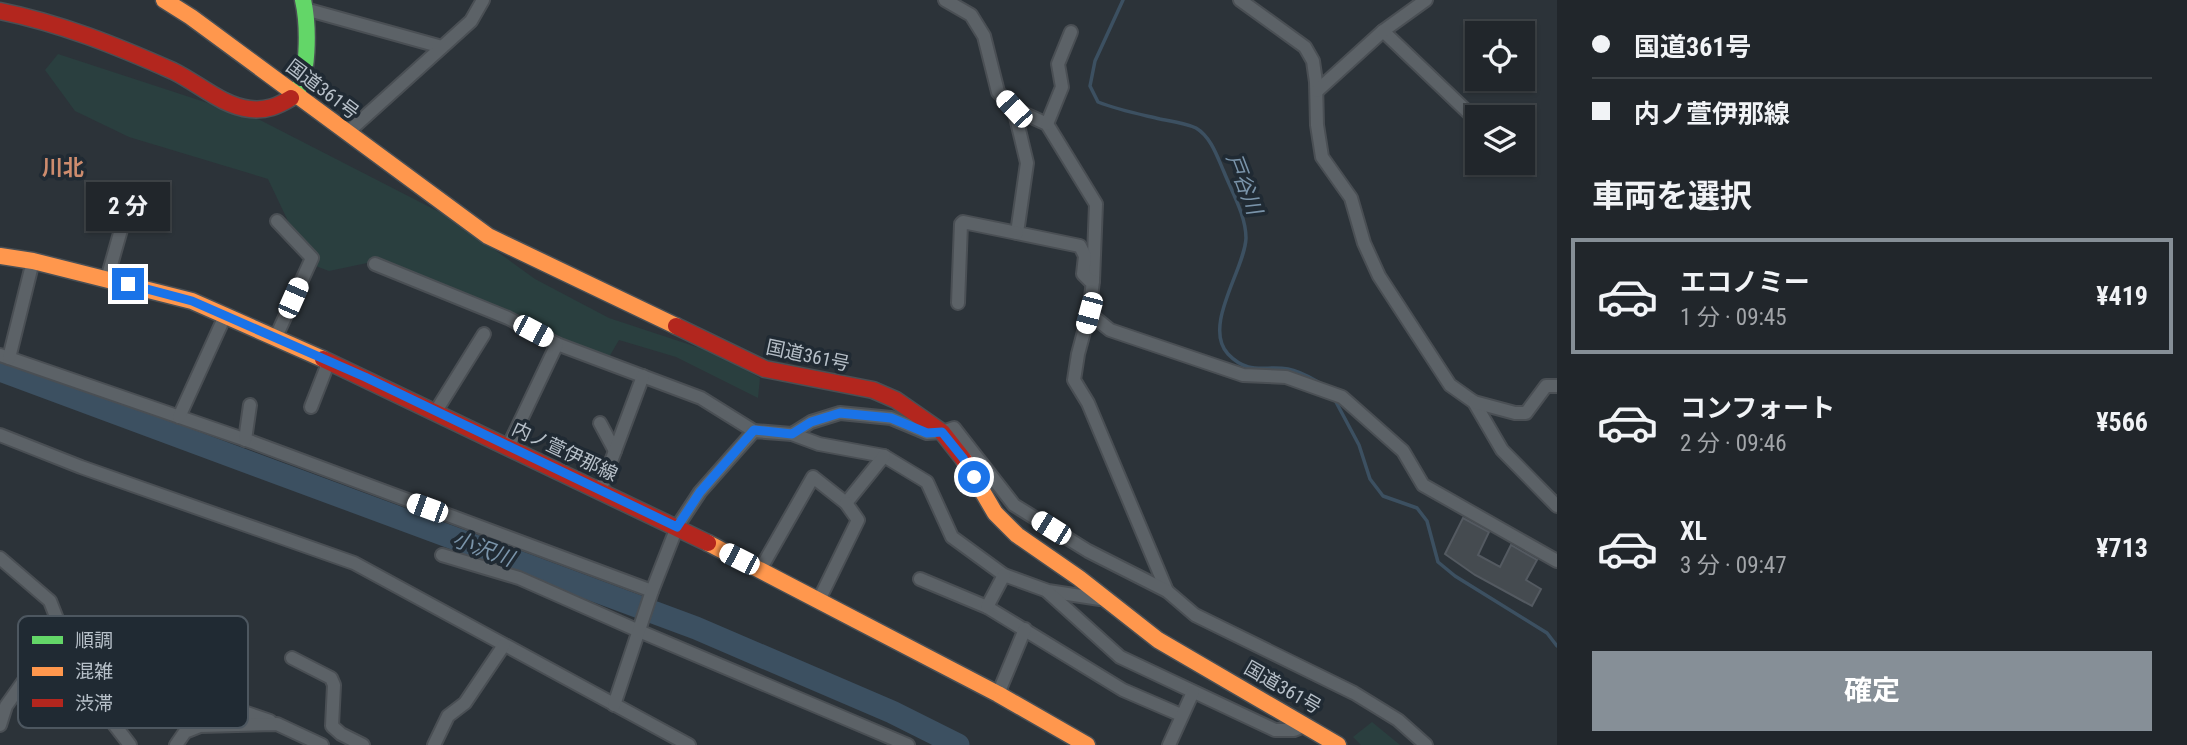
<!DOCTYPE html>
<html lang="ja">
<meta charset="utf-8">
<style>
body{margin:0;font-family:"Roboto Condensed","Noto Sans JP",sans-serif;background:#2d3237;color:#f1f3f6;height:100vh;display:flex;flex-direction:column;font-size:26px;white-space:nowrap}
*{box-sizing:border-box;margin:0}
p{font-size:23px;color:#a2a5a9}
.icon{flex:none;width:38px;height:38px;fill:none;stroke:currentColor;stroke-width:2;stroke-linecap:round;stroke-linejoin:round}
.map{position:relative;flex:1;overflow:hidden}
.details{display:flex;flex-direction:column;background:#21262b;width:630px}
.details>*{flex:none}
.banner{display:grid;align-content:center;height:154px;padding:0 35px;background:#21262b}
.tools{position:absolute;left:1465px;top:21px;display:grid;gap:14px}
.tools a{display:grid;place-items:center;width:70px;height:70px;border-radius:0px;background:#21262b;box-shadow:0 2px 5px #0004,0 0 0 2px #3e4347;font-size:35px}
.end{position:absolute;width:32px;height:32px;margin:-16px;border:9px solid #1a73e8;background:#fff;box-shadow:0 0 0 4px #fff}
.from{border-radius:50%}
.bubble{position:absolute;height:49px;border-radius:0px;background:#21262b;box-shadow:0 2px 5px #0004,0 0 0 2px #3e4347;font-size:23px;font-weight:700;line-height:49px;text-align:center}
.car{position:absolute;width:21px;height:42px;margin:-21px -10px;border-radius:9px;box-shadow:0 0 5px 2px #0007;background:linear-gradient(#fff 24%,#345 0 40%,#fff 0 76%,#345 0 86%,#fff 0)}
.banner b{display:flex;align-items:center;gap:24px;height:66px;font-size:26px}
.banner b+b{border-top:2px solid #3e4347}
.banner i{width:18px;height:18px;background:#f1f3f6}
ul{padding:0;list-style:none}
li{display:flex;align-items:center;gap:21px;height:116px;margin:0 14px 10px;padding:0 21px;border:4px solid transparent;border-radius:0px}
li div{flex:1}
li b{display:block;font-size:26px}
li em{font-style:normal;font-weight:700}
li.on{border-color:#868f97}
li>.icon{width:63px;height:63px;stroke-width:1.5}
h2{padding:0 35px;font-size:32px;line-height:84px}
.cta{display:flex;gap:14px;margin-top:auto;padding:14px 35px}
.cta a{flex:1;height:80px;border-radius:0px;background:#868f97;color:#fff;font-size:28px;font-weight:700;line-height:80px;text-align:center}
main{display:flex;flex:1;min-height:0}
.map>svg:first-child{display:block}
</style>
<main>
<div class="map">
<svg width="1557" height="745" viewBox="0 0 1557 745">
<rect width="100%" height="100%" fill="#2c3339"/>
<g fill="#2a3f3f">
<polygon points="58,54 260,120 451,218 535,279 609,318 721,355 760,378 758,398 676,357 619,340 609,357 587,356 493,305 367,263 329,271 308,263 268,179 129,137 75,111 45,70"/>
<polygon points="1372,722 1400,745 1361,745 1353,737"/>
</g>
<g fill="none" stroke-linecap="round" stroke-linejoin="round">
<g stroke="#3c5061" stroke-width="3.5">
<path d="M 1123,0 L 1095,61 L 1090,86 L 1098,102 C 1118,110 1139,114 1160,119 C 1171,121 1186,123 1196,128 C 1211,137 1217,156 1224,172 C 1232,192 1246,216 1246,238 C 1245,269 1202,326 1228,354 C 1249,376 1265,365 1288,369 C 1300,371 1311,378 1322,384"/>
<polyline points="1336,402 1359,445 1370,479 1383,496 1417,508 1427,521 1438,562 1455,576 1547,633 1557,646"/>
</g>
<polyline stroke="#3c5061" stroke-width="23" points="0,370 696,628 892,712 958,745"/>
</g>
<polygon fill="#454b50" stroke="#545a61" stroke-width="2" points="1463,518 1489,532 1478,555 1500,567 1511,545 1537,560 1526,580 1541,589 1532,606 1475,575 1445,554"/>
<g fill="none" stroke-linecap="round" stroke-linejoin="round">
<defs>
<g id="street">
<polyline points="945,0 971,15 984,36 998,92 1014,109 1047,124 1096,204 1093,281 1089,313 1078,354 1074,380 1088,403 1167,591"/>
<polyline points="1240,0 1305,47 1313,61 1316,82 1317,125 1322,157 1351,198 1364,243 1379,276 1450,385 1474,402 1502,450 1557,506"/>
<polyline points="305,9 442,47"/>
<polyline points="1383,31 1475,119"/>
<polyline points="1317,91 1383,31 1426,0"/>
<polyline points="1014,109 1027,163 1017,233 1080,246 1085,256 1083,274 1090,281 1093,281"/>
<polyline points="1047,124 1062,87 1058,64 1071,32"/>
<polyline points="347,133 471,21 483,0"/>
<polyline points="375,264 508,318 557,344 701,398 754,431"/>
<polyline points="107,279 124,219"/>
<polyline points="958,303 961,224 963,222 1017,233"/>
<polyline points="1089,313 1110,330 1243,375 1286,377 1342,397 1403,451 1423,485 1557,561"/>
<polyline points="275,339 312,258 277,221"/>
<polyline points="0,355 252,442 652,591"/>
<polyline points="9,358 33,261"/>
<polyline points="1474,402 1515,413 1526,413 1546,386 1557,386"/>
<polyline points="311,407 329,361"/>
<polyline points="436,411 484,334"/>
<polyline points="179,417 225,316"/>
<polyline points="600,423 615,451"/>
<polyline points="792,434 819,444 884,456 927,482 952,537 1004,575 1048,591 1100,599"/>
<polyline points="0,435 81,467 354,563 689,745"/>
<polyline points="245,440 250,405"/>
<polyline points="508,447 557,344"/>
<polyline points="600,491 643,376"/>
<polyline points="442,555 519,578 639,631 908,745"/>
<polyline points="0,558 50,601 57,619 57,634 63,650 82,668 110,719 130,745"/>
<polyline points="760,570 813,477 846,503 884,456"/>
<polyline points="920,579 987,607 1123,690 1181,715"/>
<polyline points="1048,592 1120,657 1275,730 1294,730 1306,725"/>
<polyline points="819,600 858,520 846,503"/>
<polyline points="987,607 1004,575"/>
<polyline points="292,658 331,678 334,685 332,726 341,734 363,745"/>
<polyline points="998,694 1025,629"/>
<polyline points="614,705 652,591 677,527 700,492 754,431 792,434 811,422 840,413 891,418 927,433 942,432 954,428 1014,505 1088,551 1167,591 1195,615 1354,693 1398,720 1426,745"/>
<polyline points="235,713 238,710 270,721"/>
<polyline points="0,725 6,706 57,634"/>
<polyline points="176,745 185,732 200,726 277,724 322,745"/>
<polyline points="434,745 448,716 465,703 504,645"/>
<polyline points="1169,745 1193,692"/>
</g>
<path id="fast" d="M 291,98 C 311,84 308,22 303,0"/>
<g id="slow">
<polyline points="164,0 191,17 488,236 676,326"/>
<polyline points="0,256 33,261 192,301 323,359"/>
<polyline points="964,460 995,513 1017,535 1079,578 1158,640 1338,745"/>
<polyline points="708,543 998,694 1087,745"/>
</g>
<g id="jam">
<path d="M 0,11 C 60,23 117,46 173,71 C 198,83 222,106 250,109 C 266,111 278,106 291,98"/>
<polyline points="676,326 765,369 873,390 896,400 942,432 964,460"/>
<polyline points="323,359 708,543"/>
</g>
</defs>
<use href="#street" stroke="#4a4f54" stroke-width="16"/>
<use href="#fast" stroke="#4a4f54" stroke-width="19"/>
<use href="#slow" stroke="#4a4f54" stroke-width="19"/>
<use href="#jam" stroke="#4a4f54" stroke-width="19"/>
<use href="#street" stroke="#5c6267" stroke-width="12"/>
<use href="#fast" stroke="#63d668" stroke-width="16"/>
<use href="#slow" stroke="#ff974d" stroke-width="16"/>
<use href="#jam" stroke="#b3261e" stroke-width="16"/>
</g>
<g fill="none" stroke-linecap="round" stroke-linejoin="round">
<polyline stroke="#1a73e8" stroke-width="9" points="128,284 192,301 365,377 677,527 700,492 754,430 792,434 811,422 840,413 891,418 927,433 942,432 963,458 974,477"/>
</g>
<g text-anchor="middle" stroke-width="7" stroke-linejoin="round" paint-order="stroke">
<g font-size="19" fill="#b7c0c9" stroke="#202a33">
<text transform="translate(323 89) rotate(37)" y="7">国道361号</text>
<text transform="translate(808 355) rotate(12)" y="7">国道361号</text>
<text transform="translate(565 451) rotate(25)" y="7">内ノ萱伊那線</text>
<text transform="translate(1283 687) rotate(30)" y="7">国道361号</text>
</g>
<g font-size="21" font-weight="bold" fill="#cd8c6e" stroke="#202a33">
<text x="63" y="175">川北</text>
</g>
<g font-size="21" font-style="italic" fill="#7a94aa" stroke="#202a33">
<text transform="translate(1244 184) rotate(69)" y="7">戸谷川</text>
<text transform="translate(483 549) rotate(20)" y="7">小沢川</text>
</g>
</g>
<rect x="18" y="616" width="230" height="112" rx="10" fill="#202a33" stroke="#4d5760" stroke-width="2"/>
<rect x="32" y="636" width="31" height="8" fill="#63d668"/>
<rect x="32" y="667" width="31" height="9" fill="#ff974d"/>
<rect x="32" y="699" width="31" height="8" fill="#b3261e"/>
<g font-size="19" fill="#b7c0c9">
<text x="75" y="647">順調</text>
<text x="75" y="678">混雑</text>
<text x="75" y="710">渋滞</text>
</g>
</svg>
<div class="tools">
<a><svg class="icon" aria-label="locate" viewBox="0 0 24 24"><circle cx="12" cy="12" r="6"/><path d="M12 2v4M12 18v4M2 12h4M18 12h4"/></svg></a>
<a><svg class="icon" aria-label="layers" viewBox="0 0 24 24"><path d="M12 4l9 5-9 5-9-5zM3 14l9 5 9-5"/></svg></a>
</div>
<i class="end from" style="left:974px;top:477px"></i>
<i class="end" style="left:128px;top:284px"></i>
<div class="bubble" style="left:86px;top:182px;width:84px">2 分</div>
<i class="car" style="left:1014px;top:109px;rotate:317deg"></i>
<i class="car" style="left:293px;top:298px;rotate:24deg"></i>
<i class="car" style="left:1089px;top:313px;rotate:195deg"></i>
<i class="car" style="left:533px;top:331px;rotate:118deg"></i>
<i class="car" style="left:427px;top:508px;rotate:290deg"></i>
<i class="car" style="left:1051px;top:528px;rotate:302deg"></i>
<i class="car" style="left:739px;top:559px;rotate:297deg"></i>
</div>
<section class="details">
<div class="banner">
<b><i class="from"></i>国道361号</b>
<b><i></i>内ノ萱伊那線</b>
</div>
<h2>車両を選択</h2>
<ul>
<li class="on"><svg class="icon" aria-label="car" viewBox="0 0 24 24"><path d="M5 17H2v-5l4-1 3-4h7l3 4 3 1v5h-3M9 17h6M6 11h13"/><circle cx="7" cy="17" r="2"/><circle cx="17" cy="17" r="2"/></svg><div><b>エコノミー</b><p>1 分 · 09:45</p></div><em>¥419</em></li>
<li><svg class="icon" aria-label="car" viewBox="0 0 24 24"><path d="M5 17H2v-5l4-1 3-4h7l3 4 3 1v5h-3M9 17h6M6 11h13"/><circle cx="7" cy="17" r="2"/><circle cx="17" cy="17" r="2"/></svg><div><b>コンフォート</b><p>2 分 · 09:46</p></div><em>¥566</em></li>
<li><svg class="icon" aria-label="car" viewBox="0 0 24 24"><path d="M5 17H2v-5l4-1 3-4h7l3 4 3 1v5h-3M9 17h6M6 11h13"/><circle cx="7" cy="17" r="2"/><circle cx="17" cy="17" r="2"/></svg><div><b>XL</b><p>3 分 · 09:47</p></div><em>¥713</em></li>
</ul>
<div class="cta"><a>確定</a></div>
</section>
</main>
